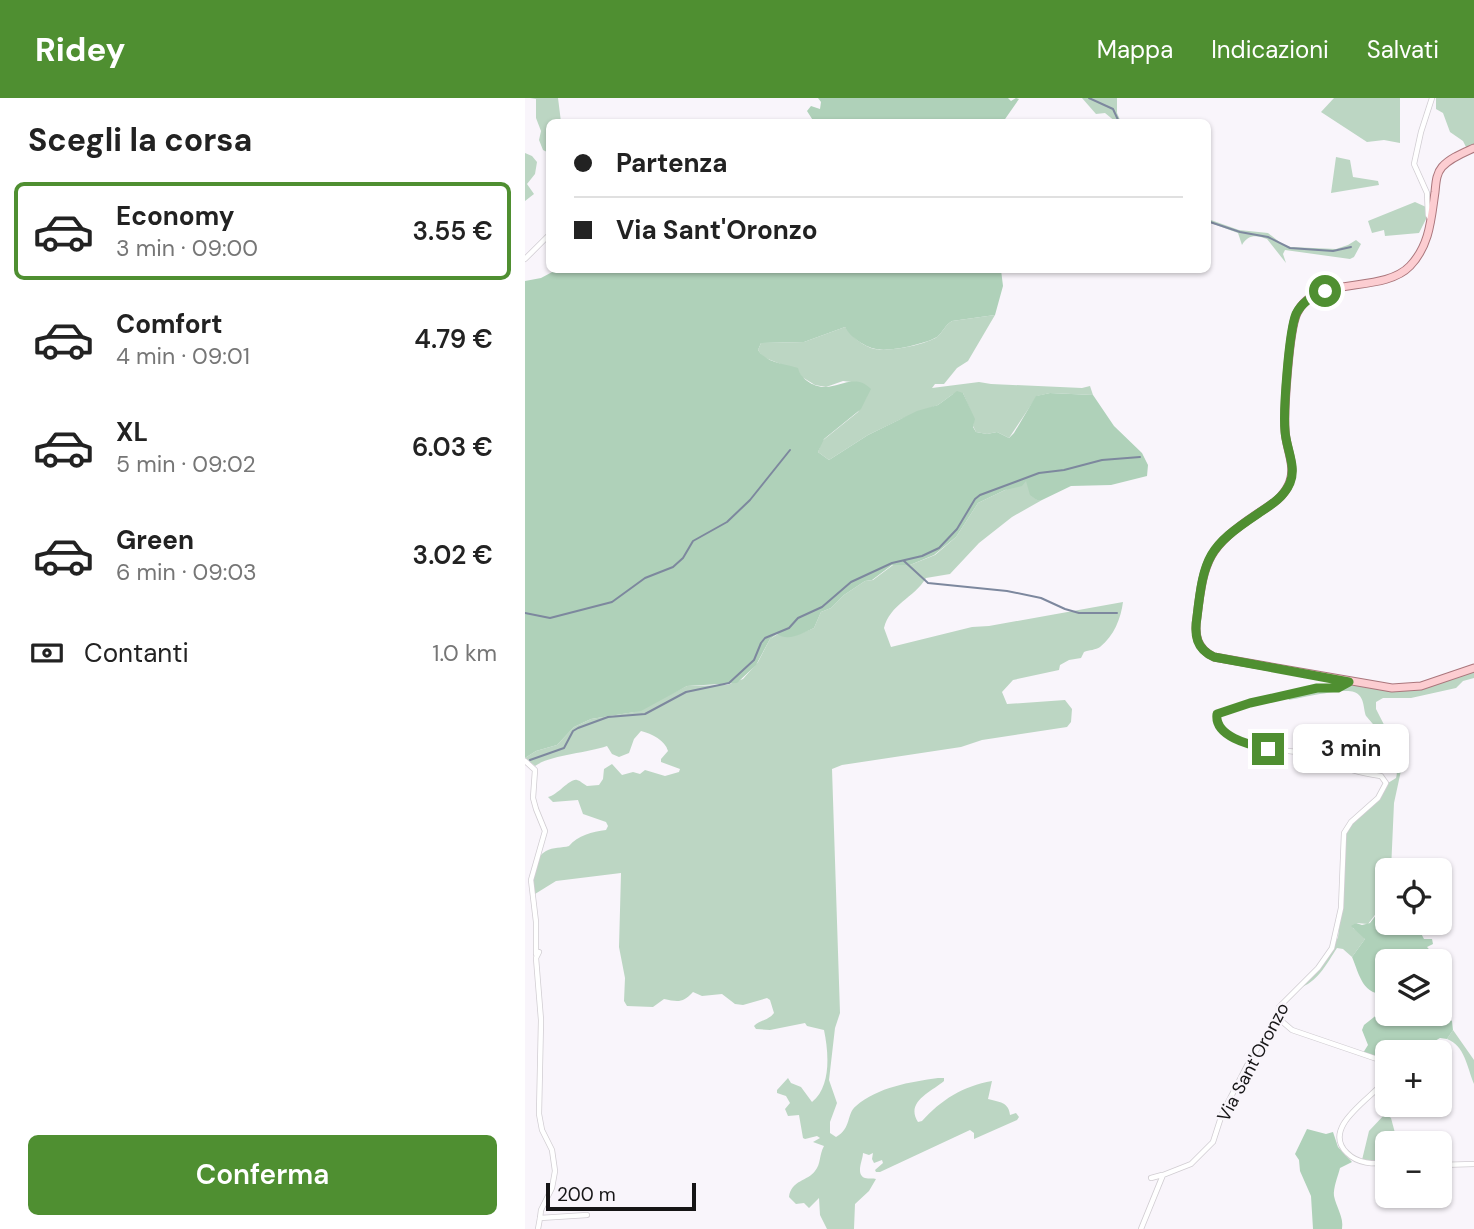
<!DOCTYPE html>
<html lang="it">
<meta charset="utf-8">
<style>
body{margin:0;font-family:"DM Sans",sans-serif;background:#f2f2f2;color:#222;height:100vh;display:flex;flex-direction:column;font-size:26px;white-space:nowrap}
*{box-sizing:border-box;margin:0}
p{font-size:23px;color:#767676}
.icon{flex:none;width:38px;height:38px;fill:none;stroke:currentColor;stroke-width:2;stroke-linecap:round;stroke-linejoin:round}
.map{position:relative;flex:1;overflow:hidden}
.details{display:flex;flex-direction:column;background:#fff;width:525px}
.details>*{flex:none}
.guide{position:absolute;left:21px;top:21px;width:665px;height:154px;border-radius:10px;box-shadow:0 2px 5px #0004;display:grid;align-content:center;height:154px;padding:0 28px;background:#fff}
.tools{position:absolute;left:850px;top:760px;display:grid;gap:14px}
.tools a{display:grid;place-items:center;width:77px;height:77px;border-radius:10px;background:#fff;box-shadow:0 2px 5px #0004;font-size:35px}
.scale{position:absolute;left:21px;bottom:18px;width:150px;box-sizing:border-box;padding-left:7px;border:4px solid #161516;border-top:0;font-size:19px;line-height:24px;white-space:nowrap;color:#161516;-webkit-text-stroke:5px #f9f5fb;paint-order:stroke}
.end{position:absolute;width:32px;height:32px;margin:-16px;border:9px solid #4f8f31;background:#fff;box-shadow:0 0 0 4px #fff}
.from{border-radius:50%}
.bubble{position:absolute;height:49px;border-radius:10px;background:#fff;box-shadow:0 2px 5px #0004;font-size:23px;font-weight:600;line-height:49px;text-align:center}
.guide b{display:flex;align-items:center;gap:24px;height:66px;font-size:26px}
.guide b+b{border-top:2px solid #e0e0e0}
.guide i{width:18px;height:18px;background:#222}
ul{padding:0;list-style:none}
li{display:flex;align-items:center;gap:21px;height:98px;margin:0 14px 10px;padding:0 14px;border:4px solid transparent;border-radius:10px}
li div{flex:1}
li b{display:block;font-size:26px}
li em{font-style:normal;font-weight:600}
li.on{border-color:#4f8f31}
li>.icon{width:63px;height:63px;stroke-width:1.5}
h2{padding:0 28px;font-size:32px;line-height:84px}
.pay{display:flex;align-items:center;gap:18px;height:77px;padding:0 28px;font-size:26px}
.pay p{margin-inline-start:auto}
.action{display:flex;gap:14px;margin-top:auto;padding:14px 28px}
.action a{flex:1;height:80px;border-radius:10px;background:#4f8f31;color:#fff;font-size:28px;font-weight:600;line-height:80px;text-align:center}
header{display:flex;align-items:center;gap:42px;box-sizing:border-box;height:98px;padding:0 35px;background:#4f8f31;color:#fff}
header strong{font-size:33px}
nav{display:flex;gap:38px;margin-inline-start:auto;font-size:24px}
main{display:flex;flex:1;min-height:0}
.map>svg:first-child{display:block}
</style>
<header>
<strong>Ridey</strong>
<nav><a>Mappa</a><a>Indicazioni</a><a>Salvati</a></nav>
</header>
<main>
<section class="details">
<h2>Scegli la corsa</h2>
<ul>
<li class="on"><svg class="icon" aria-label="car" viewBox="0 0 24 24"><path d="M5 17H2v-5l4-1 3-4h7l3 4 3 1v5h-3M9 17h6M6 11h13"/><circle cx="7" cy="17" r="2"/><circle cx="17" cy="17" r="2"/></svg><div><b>Economy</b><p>3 min · 09:00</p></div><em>3.55 €</em></li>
<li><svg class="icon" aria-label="car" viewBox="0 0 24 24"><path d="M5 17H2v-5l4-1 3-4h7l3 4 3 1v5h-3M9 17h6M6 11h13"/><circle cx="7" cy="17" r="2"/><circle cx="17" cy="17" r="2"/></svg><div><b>Comfort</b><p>4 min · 09:01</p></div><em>4.79 €</em></li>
<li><svg class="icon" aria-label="car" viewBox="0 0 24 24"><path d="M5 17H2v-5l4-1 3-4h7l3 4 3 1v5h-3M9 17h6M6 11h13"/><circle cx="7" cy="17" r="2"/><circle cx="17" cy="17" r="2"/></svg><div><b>XL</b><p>5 min · 09:02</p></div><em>6.03 €</em></li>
<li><svg class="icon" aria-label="car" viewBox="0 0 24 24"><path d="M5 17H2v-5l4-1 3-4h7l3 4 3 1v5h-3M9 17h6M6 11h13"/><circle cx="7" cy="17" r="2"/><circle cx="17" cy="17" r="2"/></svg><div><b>Green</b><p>6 min · 09:03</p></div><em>3.02 €</em></li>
</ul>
<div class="pay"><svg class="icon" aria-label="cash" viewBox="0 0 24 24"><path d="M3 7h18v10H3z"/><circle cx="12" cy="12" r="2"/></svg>Contanti<p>1.0 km</p></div>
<div class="action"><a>Conferma</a></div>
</section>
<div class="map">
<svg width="949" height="1131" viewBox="0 0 949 1131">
<rect width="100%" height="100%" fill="#f9f5fb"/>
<g fill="#bcd6c3">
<polygon points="5,0 33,0 36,24 24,24 24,55 18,52 14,42 16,33 11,20 11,1"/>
<polygon points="557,0 592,0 592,15 596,24 591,24 580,15 571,16"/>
<polygon points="809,0 875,0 875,45 859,42 842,44 796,14"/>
<polygon points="911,0 949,0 949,48 942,51 938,43 925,34 918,15 911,11"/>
<polygon points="0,55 7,58 12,64 10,76 2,86 9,96 0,103"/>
<polygon points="811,59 825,62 828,79 853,83 854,87 806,95"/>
<polygon points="890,104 901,109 901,121 894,135 860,138 859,132 847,135 843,123"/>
<path d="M 683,121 L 714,132 L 743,135 L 757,146 L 765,149 L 811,151 L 823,147 L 831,142 L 836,146 L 829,159 L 825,161 L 760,152 L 758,156 L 761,165 L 742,141 C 732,137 723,136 717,147 L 713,135 L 683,124 Z"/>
<path d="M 470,217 L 443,263 L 432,270 L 419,286 L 410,286 L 407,290 L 454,284 L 466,286 L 557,290 L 565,288 L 568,297 L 525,295 L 512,298 L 484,340 L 472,334 L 462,336 L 451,334 L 448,328 L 449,321 L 438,295 L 428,296 L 413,307 L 376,321 L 343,337 L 304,362 L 293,354 L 297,343 L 333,314 L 342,298 L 335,285 L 318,283 L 301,289 L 290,287 L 277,279 L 273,273 L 238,259 L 233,252 L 236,245 L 279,244 L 320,229 C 327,238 335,246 346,250 C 360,255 400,247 412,239 C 418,234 420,227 427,223 Z"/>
<path d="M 501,382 L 512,402 L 517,402 L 487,419 L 454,445 L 425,476 L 401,480 C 389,500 365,506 359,530 L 366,549 L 447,529 L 464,528 L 598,504 C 596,520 589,538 575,549 C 571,552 564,552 559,554 L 556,560 L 544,562 L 535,567 L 534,572 L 488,582 L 477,594 L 482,606 L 540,602 L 547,611 L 546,624 L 542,629 L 457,642 L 436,649 L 317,667 L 307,671 L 315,915 L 310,930 L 304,982 L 312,1005 L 305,1024 L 305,1035 L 311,1039 C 327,1030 321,1016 331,1008 C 353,989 385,984 413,980 L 419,980 L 419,983 C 406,994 380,1004 393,1024 L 397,1023 C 416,1002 438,988 467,983 L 463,1001 C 474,1004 484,1004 485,1017 L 491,1015 L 494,1019 L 492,1022 L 449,1041 L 449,1035 L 445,1032 L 355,1074 L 351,1074 L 350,1072 L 358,1065 L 357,1062 L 349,1065 L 347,1061 L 348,1055 L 344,1057 L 338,1055 C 338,1062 330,1076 340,1080 C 344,1081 348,1080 351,1081 L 344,1093 L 330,1106 L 329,1131 L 302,1131 L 295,1117 L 294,1100 L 284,1110 L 279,1105 L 271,1106 L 264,1099 C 266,1082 283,1083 290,1073 C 296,1066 294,1057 299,1048 L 288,1044 L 295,1040 L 292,1038 L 280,1041 L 278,1040 L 274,1017 L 263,1018 L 260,1011 L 265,1005 L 261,998 L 252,995 L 252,992 L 263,980 L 266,985 L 276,989 L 287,1004 C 306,989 304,956 299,932 L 282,928 L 280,925 L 245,932 L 231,931 L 229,928 C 234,922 243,923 249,915 L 245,902 L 242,900 L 218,907 L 210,906 L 197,896 L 177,898 L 168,894 C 158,905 153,904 139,901 L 128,909 L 102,908 L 99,903 L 100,880 L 94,849 L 96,775 L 31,783 L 10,796 C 8,783 7,760 21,753 C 28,749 37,750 44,748 C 53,737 67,734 81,732 L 83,728 L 81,724 L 58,716 L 53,702 L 28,704 L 23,699 C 33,697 45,680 52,682 C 56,683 58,686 62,688 L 74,687 L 78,681 L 79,671 L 87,666 L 97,677 L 108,674 L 115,676 L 120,672 L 140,678 L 154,674 L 155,671 L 136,664 L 136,661 L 143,653 C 140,642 127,636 116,633 L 109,641 L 104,655 L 94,659 L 87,656 L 82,648 C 62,655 25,657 10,668 L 0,660 L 11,653 L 32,647 L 49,629 L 66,621 L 109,614 L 162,588 L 202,587 L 218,581 L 233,564 L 245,541 L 253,536 C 267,541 276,535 289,530 L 296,514 L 306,510 L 319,497 L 340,483 L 348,482 L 368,467 L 385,467 L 410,457 L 431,439 L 453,405 Z"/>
<path d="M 949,573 L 949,580 L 938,583 L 931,590 L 886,600 L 858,600 L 851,604 L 851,611 L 875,658 L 877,668 L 869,705 L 866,772 L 863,772 L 863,810 L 858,808 L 856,809 L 843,826 L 831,825 L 828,830 L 838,837 L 840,841 L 827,859 L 818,851 L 812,850 C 802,865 794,882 777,889 L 808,850 L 813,839 L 819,791 L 820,736 L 827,725 L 854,701 L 863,685 L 871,680 C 876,663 858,640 848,626 C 847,625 842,619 841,618 C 838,610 840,598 829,594 C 817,590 778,600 764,602 L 763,600 L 786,594 L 816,591 L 828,587 L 866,593 Z"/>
<path d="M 928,932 L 949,962 L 949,986 C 942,969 940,948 922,941 Z"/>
<polygon points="860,1016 866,1020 870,1035 875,1037 876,1045 863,1045 863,1064 837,1062 844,1033"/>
</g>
<g fill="#afd1b9">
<polygon points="293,0 483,0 486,3 491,0 494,1 478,24 289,24 282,13 286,8 295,11 296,4"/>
<path d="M 31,172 L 90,172 L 92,175 L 95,172 L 476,172 L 478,188 L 470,217 L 427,223 C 420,227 418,234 412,239 C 400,246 365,254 351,251 C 340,249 325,239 320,229 L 279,244 L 236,245 L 233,252 C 241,265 260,266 273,270 C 275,280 288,289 299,289 C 314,290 330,275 346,291 L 336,311 L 299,341 L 293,354 L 304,362 L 343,337 L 392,313 L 413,307 L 432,293 L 438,295 L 450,321 L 448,329 L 451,334 L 462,336 L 472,334 L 484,340 L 489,335 L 511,298 L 525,295 L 568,297 L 589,328 L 617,355 L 623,367 L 622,378 L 586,387 L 546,388 L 517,402 L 512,402 L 505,397 L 501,383 L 497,388 L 480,392 L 453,405 L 431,439 L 409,457 L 385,467 L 367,467 L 347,482 L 340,483 L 319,497 L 306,510 L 296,514 L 289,530 C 277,535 264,544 252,536 L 245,541 L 231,567 L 212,585 L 162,588 L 116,613 L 66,621 L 49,629 L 32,647 L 11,653 L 0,660 L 0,183 L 16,180 Z"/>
<path d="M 858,808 L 863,810 L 863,824 L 890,824 L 899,841 L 907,841 L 908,846 L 902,849 L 912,860 L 908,863 L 863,863 L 863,897 C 837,897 835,878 827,859 L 840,841 L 826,828 L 831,825 L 837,827 L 845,825 Z"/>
<polygon points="863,908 863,915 915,915 927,923 928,932 922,941 915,940 891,954 863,954 863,967 838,955 843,947 837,932 839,927"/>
<path d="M 782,1031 L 801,1036 L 808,1034 L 813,1049 L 827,1064 L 815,1070 C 813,1078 808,1090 809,1098 C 811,1109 819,1119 817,1131 L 788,1131 L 786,1098 L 775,1073 L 774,1062 L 770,1056 Z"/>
</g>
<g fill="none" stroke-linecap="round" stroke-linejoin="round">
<g stroke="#7d889e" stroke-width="2">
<polyline points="564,0 588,11 594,24"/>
<polyline points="682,123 715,134 743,139 765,150 808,153 826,149"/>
<polyline points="379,463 403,485 482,493 516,500 540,511 554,515 592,515"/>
<polyline points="0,515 25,520 87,504 120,480 148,469 158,460 168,443 202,424 225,402 265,352"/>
<polyline points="5,662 39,650 48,633 53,630 83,619 120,616 161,594 204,585 229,562 236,545 240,540 264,530 273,520 297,509 326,484 367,465 397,458 414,450 432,431 450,401 455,397 514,375 539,372 577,362 615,359"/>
</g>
<defs>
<g id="street">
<polyline points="906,122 903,117 902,95 889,66 896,34 907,0"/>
<polyline points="0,161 24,137"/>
<polyline points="0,663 10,672 8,700 11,711 20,733 6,782 11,824 11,856"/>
<polyline points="14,854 11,860 16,922 14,1016 17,1032 27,1052 30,1073 27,1090 16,1112 15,1120"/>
<path d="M 753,920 L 767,932 L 855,962 L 861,966 L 862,973 L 860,983 C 844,1002 796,1030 822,1055 C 833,1066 848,1066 863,1065"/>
<polyline points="915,1067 949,1066"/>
<polyline points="626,1080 637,1077"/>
<polyline points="13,1131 15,1120 62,1117"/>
<path d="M 616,1131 L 638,1077 L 666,1066 L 688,1044 L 697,1016 L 726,960 L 753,920 L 754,909 L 793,870 L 807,850 L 816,810 L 819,735 L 826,724 L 853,700 L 861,685 L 856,678 C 845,676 834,675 824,671 C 814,667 805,660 794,657 C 772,652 687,652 692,616 L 725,605 L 792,590 L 813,590 L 824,584"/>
</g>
<path id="primary" d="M 949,50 C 938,55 925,60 917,69 C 911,76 911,85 910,94 C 906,121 905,147 885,168 C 857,197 790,176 772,215 C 764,232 759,310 760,331 C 760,350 773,369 763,388 C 757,401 744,408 732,416 C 683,449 679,461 672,519 C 669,537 672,551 689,559 L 867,590 L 896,588 L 949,570"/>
</defs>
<use href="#street" stroke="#d1cdd2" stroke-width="6"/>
<use href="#primary" stroke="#aa767c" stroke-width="9"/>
<use href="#street" stroke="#fff" stroke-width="4.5"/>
<use href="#primary" stroke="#fccdd1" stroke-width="7"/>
</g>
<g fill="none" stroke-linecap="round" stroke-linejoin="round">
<path stroke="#4f8f31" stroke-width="9" d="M 743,651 C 726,647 689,639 692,616 L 725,605 L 792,590 L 813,590 L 824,584 L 689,559 C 671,551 669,537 672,519 C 679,458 683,449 734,415 C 746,407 759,399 765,385 C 772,369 761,350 760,333 C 758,313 764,233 771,216 C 777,204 789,197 800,193"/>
</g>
<g text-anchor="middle" stroke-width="5" stroke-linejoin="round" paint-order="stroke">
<g font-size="18" fill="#161516" stroke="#f9f5fb">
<text transform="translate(728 964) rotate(-62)" y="6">Via Sant'Oronzo</text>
</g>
</g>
</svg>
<div class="tools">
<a><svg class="icon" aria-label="locate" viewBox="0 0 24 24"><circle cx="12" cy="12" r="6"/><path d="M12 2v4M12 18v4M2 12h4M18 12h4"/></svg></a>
<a><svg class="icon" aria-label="layers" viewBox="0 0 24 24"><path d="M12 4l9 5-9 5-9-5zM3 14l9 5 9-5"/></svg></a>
<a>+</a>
<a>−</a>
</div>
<div class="scale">200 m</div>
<i class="end from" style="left:800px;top:193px"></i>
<i class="end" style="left:743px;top:651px"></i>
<div class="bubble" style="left:768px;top:626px;width:116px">3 min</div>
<div class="guide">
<b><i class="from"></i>Partenza</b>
<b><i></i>Via Sant'Oronzo</b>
</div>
</div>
</main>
